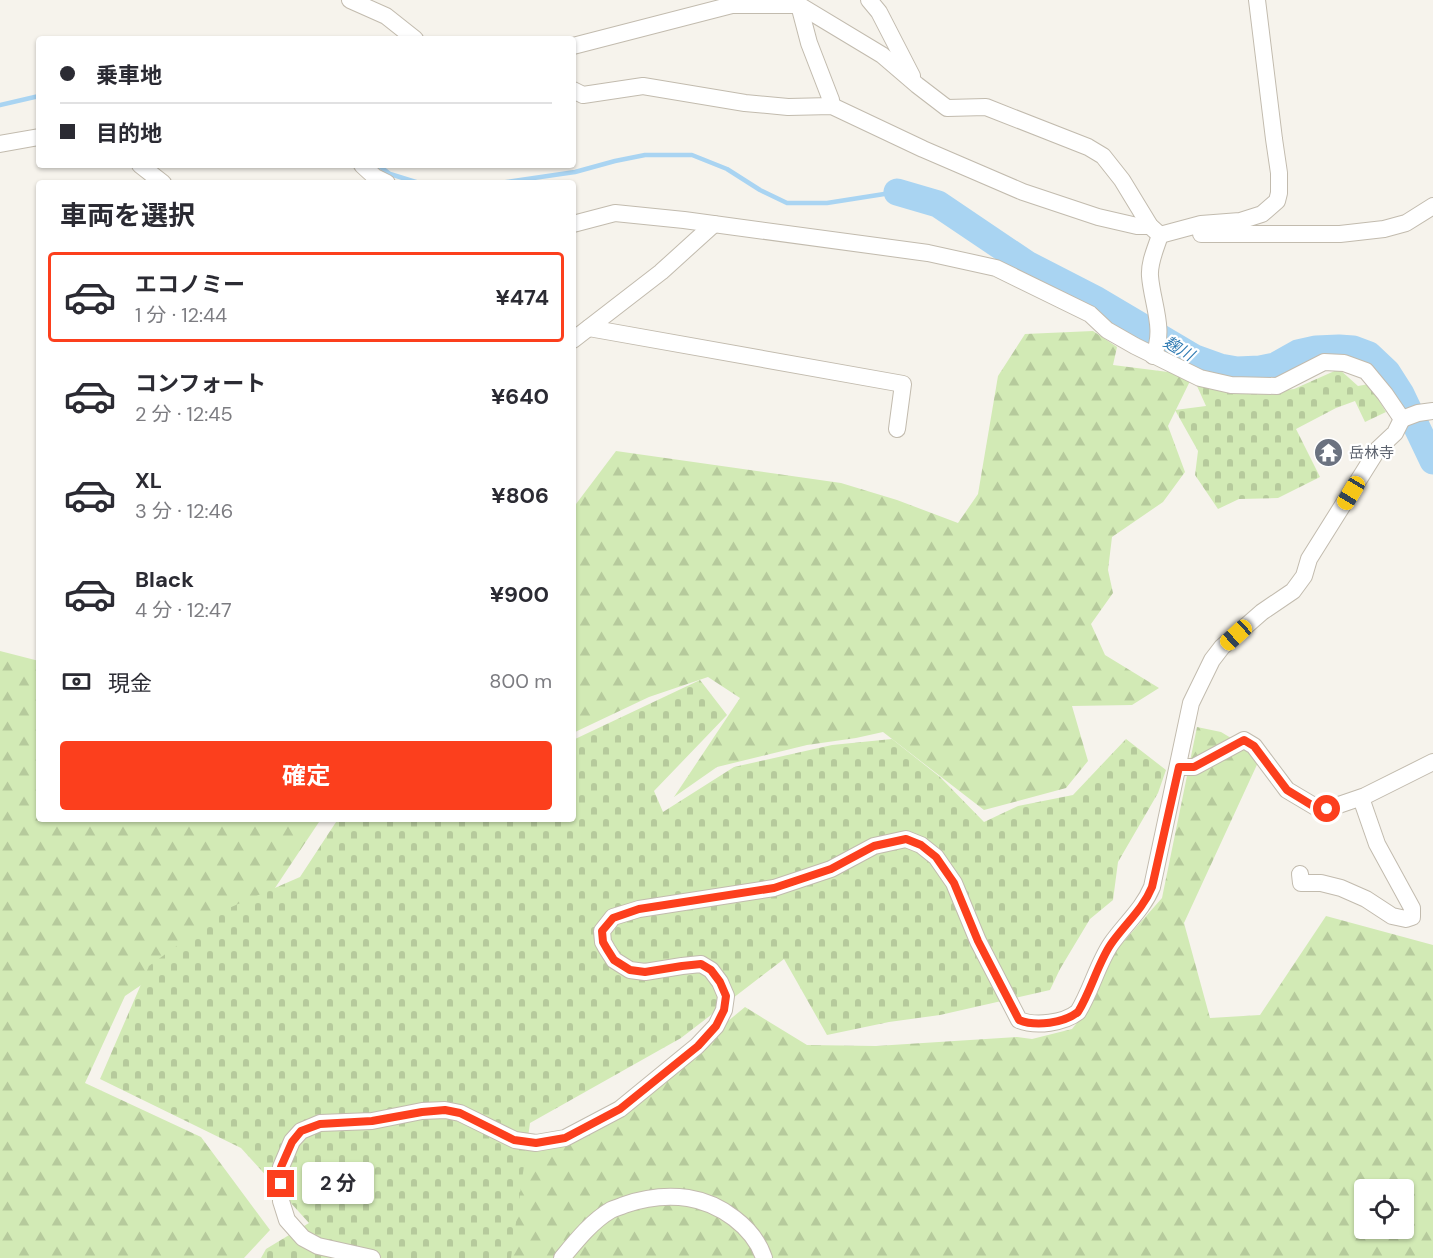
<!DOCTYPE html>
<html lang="ja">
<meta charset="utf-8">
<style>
body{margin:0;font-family:"DM Sans","Noto Sans JP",sans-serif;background:#f7f7f7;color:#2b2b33;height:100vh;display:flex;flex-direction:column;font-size:22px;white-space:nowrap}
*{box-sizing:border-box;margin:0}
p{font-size:20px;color:#7c7c81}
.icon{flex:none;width:33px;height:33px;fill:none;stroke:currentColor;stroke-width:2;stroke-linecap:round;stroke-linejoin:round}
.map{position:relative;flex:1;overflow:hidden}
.side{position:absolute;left:36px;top:180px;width:540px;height:642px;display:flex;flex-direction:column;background:#fff;border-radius:6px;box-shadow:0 2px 4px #0004}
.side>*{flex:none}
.guide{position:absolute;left:36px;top:36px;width:540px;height:132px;border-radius:6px;box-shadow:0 2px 4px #0004;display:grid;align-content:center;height:132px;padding:0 24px;background:#fff}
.fabs{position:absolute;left:1354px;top:1179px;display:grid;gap:12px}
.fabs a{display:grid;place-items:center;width:60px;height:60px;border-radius:6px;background:#fff;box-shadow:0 2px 4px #0004;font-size:30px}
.end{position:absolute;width:27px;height:27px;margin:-14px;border:8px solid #fc3f1d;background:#fff;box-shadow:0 0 0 3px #fff}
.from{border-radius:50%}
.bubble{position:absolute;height:42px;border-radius:6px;background:#fff;box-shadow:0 2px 4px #0004;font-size:20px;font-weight:700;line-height:42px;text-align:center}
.car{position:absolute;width:18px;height:36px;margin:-18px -9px;border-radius:8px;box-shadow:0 0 4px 2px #0007;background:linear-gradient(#f5c518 24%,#345 0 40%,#f5c518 0 76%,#345 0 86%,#f5c518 0)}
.guide b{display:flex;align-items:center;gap:21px;height:57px;font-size:22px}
.guide b+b{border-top:2px solid #e1e1e2}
.guide i{width:15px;height:15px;background:#2b2b33}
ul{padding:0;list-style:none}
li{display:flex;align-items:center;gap:18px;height:90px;margin:0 12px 9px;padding:0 12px;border:3px solid transparent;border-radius:6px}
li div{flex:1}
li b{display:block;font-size:22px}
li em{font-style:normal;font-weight:700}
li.on{border-color:#fc3f1d}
li>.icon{width:54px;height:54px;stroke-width:1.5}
h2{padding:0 24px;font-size:27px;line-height:72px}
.pay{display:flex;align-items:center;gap:15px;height:66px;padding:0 24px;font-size:22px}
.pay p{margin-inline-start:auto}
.primary-button{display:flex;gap:12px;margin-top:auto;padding:12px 24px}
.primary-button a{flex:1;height:69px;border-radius:6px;background:#fc3f1d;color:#fff;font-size:24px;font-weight:700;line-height:69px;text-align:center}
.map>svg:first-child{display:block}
</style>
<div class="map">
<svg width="1433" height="1258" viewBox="0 0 1433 1258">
<defs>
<pattern id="forest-firs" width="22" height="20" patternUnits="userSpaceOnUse" patternTransform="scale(1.5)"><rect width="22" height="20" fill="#d2eab5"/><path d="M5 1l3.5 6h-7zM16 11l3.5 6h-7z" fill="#b6ca9c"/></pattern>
<pattern id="cemetery-stones" width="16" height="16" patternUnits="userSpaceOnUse" patternTransform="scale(1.5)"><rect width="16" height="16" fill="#d2eab5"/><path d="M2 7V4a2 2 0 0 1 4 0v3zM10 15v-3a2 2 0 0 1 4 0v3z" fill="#b6ca9c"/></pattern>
</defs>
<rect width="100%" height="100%" fill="#f6f3ec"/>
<g fill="url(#forest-firs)" fill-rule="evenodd">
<polygon points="1093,331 1117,347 1113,365 1176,373 1192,377 1168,426 1185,472 1163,502 1112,537 1108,570 1113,593 1091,624 1105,655 1159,688 1132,705 1072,706 1088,761 1066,788 984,810 883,732 856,738 807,745 717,767 674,797 740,698 708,677 649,697 573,733 573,508 616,451 841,483 897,500 958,523 978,494 998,376 1025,334"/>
<polygon points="0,651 39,661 39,819 321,819 267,900 125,996 85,1083 201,1137 270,1230 244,1258 0,1258"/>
<path d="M 1197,727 L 1221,732 L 1261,756 L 1184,923 L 1210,1018 L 1260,1015 L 1326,916 L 1433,945 L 1433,1258 L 495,1258 L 515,1140 L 556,1147 L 682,1059 L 745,1007 L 807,1045 L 876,1046 L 1017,1037 L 1032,1039 L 1072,1029 L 1084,1014 L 1117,949 L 1162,898 ZM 1365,1190 L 1404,1190 L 1404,1228 L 1365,1228 Z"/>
</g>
<g fill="url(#cemetery-stones)">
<polygon points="1339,369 1358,386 1369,384 1386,412 1365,422 1355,401 1336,408 1296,429 1320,477 1278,498 1239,499 1218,509 1195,475 1198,451 1175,410 1206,406 1197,386 1255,394 1294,389"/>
<polygon points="700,680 727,715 654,791 663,812 734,767 832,745 892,739 940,777 984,822 1018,806 1073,795 1126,739 1166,770 1158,793 1118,862 1113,900 1090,919 1060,969 1050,990 940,1015 889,1022 827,1035 784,959 681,1038 530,1123 511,1258 261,1258 266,1249 309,1223 241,1148 100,1079 149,966 229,908 300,877 338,819 573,819 573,740"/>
</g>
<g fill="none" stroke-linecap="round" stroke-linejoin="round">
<g stroke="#a9d4f2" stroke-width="4.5">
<polyline points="0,105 39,96"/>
<polyline points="378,165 390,174 419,183"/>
<polyline points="500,183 575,172 615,161 645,155 692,155 727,169 760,190 787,203 827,203 897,192"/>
</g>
<polyline stroke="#a9d4f2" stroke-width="27" points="897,192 938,204 1027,264 1097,300 1195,358 1220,367 1237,370 1260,369 1275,366 1298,353 1316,349 1339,348 1353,349 1369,355 1387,372 1401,394 1433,461"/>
<defs>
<g id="minor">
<polyline points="350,0 386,16 415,39"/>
<polyline points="869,0 879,12 912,76"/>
<polyline points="799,5 809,43 831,100 832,106"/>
<polyline points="573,46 732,5 799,5 882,55 917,85 947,108 986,107 1088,147 1103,156 1122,180 1150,226 1160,235"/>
<polyline points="573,90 583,95 643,86 745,103 788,107 832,106 923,149 1023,192 1098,217 1137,226 1150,226"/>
<polyline points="0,144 39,137"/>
<polyline points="140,165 163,183"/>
<polyline points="362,165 375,177 387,183"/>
<polyline points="573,224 615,213 684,220 928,253 996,268 1090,314 1107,330 1135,346 1200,378 1231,385 1277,386 1324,362 1344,363 1366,371 1385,394 1402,419"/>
<polyline points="1201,234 1340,234 1384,229 1406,223 1433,206"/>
<polyline points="1160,235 1201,224 1240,221 1262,214 1277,201 1279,193 1279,173 1274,139 1257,0"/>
<polyline points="589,328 903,384 897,429"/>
<polyline points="573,340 661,272 714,224"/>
<path d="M 1153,356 C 1166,331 1152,303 1150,276 C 1149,262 1156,248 1160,235"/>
<polyline points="1402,419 1418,413 1433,411"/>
<polyline points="1179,767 1194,767 1244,740 1254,746 1287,790 1319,809 1327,809 1365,796 1433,762"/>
<polyline points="1300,874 1301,883 1321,883 1341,888 1366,899 1392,916 1406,919 1412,917 1412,908 1377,844 1361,798"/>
<path d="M 372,1258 L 318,1246 L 303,1238 L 287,1220 L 281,1201 L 281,1167 L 292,1141 L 301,1131 L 320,1123 L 372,1121 L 422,1111 L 445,1110 L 460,1113 L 515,1140 L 536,1143 L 565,1138 L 620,1109 L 697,1046 L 716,1026 L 724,1010 L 726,996 L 720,982 L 711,970 L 701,964 L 682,966 L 645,972 L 630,970 L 614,960 L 607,949 L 603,942 L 602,931 L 613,917 L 639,909 L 774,888 L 831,869 L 874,846 L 906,839 L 921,845 L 936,857 L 954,883 L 978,941 L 1019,1020 C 1036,1027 1064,1023 1078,1012 C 1091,991 1098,963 1111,944 C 1125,924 1143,909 1152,887 L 1191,703 L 1212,660 L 1222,647 L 1262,612 L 1293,591 L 1304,576 L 1309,559 L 1378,449 L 1395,433 L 1402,419"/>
<path d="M 562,1258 C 576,1241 592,1221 611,1210 C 615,1208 620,1207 624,1205 C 644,1198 667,1195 688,1198 C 720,1203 754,1227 764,1258"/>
</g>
</defs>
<use href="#minor" stroke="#c2bbae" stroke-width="18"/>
<use href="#minor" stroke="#fff" stroke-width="16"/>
</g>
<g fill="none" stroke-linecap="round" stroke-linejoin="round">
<path stroke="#fc3f1d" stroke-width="8" d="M 281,1184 L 281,1167 L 292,1142 L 301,1131 L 320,1124 L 372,1121 L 422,1112 L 445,1110 L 460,1113 L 514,1140 L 536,1143 L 565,1138 L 620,1109 L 698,1046 L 716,1026 L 724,1010 L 726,996 L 720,982 L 711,970 L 701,964 L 682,966 L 645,972 L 630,970 L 614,960 L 607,949 L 603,942 L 602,931 L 613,918 L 639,909 L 774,888 L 831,869 L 874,846 L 906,839 L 921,845 L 936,857 L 954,883 L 978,941 L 1019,1020 C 1036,1027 1064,1023 1078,1012 C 1091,991 1098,963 1111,944 C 1125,924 1143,909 1152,887 L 1179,767 L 1194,767 L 1244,740 L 1254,746 L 1287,790 L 1318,809 L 1327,809"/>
</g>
<defs>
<symbol id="temple-disc" viewBox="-11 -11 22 22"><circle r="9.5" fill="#6b7280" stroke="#fff"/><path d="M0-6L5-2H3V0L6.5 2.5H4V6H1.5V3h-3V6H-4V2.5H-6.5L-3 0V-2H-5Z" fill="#fff"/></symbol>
</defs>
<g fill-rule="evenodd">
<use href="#temple-disc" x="1312" y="436" width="33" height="33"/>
</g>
<g text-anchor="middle" stroke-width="4.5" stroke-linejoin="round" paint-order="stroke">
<g font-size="15" fill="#5b616d" stroke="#fff" text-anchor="start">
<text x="1349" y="458">岳林寺</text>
</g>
<g font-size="16" font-style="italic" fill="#2e7ab2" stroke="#fff">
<text transform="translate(1179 348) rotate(30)" y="6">麹川</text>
</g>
</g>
</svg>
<div class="fabs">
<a><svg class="icon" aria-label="locate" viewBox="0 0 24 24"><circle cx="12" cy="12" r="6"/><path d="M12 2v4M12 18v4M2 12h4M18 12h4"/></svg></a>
</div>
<i class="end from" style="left:1327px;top:809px"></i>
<i class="end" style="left:281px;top:1184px"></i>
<div class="bubble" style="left:302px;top:1162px;width:72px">2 分</div>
<i class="car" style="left:1351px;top:493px;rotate:211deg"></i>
<i class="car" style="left:1236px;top:635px;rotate:228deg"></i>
<div class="guide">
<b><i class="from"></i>乗車地</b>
<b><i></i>目的地</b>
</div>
<section class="side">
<h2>車両を選択</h2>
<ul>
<li class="on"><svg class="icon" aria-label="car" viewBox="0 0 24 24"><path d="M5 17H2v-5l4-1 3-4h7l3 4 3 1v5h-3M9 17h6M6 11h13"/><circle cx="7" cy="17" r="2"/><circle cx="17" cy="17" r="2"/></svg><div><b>エコノミー</b><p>1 分 · 12:44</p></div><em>¥474</em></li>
<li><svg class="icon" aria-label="car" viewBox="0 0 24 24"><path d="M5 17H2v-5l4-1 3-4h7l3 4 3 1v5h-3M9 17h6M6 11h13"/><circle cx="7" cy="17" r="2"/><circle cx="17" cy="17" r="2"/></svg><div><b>コンフォート</b><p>2 分 · 12:45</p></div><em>¥640</em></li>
<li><svg class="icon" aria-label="car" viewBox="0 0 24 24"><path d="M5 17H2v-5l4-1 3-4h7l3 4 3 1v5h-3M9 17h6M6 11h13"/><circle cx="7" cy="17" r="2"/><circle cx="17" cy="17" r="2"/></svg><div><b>XL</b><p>3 分 · 12:46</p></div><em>¥806</em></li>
<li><svg class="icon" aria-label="car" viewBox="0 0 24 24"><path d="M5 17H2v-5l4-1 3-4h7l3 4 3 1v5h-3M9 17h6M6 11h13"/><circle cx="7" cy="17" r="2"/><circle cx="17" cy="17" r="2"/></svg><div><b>Black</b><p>4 分 · 12:47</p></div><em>¥900</em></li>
</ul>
<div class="pay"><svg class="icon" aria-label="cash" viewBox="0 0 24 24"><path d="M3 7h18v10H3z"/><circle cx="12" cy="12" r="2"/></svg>現金<p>800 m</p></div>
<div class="primary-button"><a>確定</a></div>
</section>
</div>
